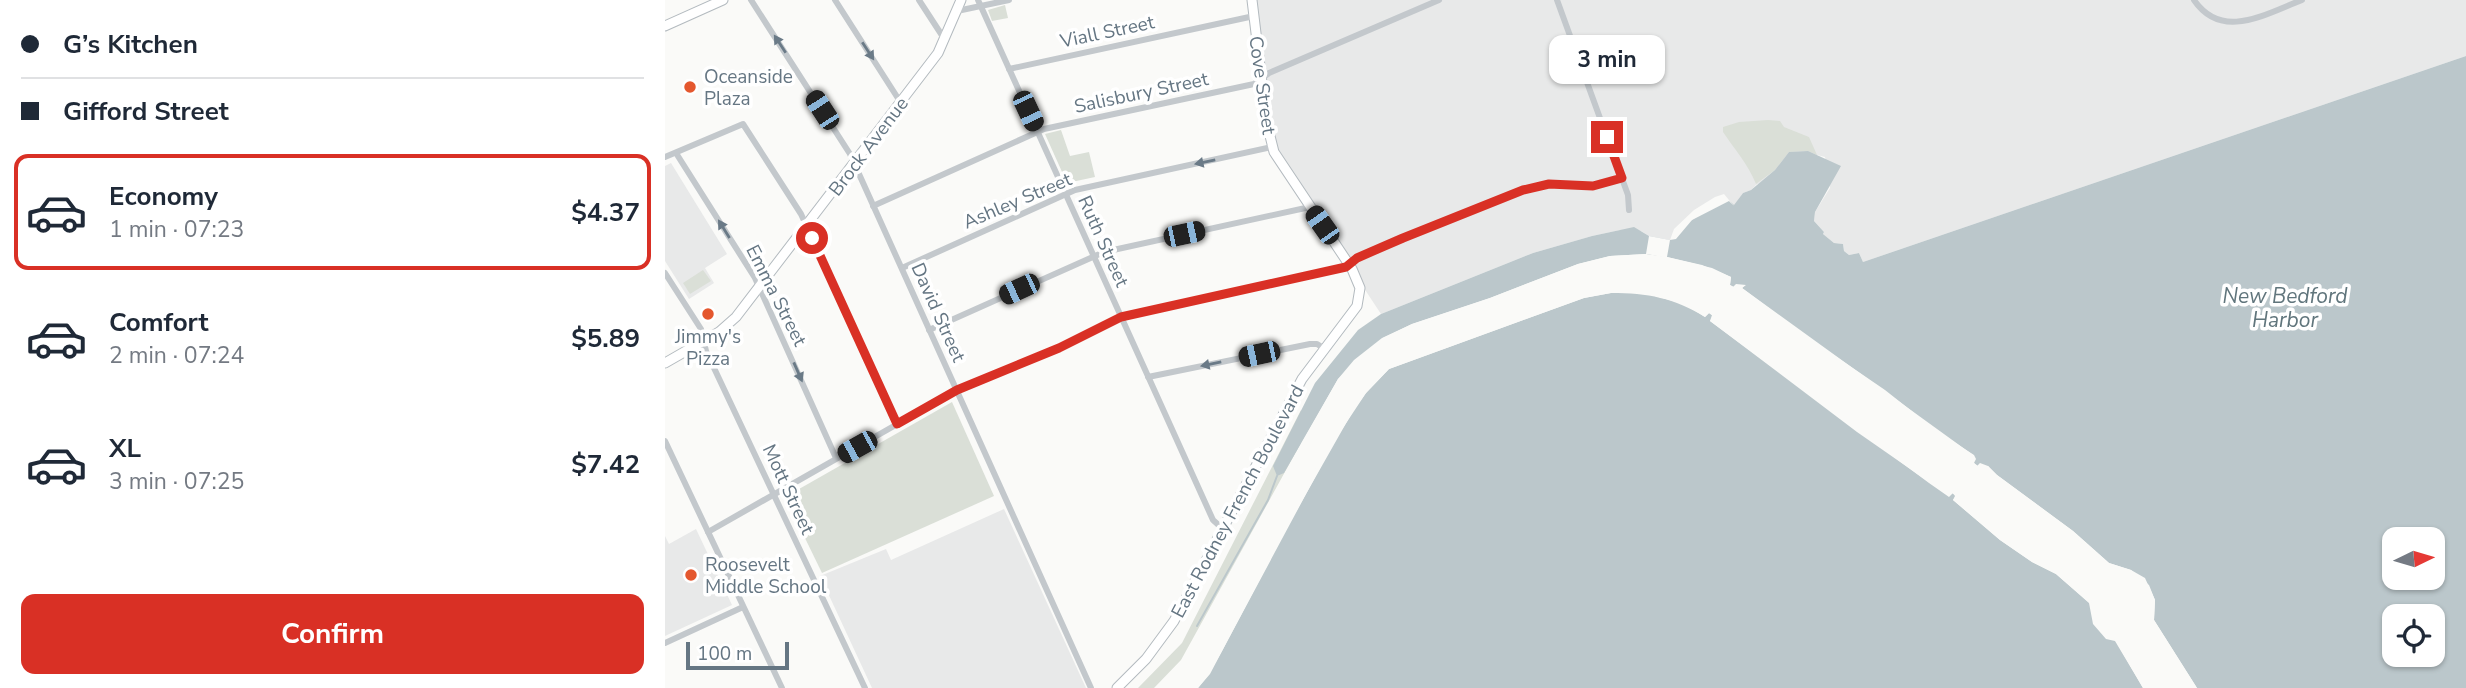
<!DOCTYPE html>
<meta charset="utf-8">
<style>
body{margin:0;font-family:"Nunito Sans",sans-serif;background:#f2f2f3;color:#1f2937;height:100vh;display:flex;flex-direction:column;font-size:26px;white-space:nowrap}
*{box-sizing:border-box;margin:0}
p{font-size:23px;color:#747a83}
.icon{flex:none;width:38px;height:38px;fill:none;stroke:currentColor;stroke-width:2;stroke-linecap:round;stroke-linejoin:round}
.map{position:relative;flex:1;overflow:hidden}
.drawer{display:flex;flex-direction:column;background:#fff;width:665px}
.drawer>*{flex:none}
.top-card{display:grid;align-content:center;height:154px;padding:0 21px;background:#fff}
.needle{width:46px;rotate:85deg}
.tools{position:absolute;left:1717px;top:527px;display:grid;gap:14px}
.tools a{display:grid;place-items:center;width:63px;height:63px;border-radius:14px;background:#fff;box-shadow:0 2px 5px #0004;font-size:35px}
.scale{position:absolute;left:21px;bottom:18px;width:103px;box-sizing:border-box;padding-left:7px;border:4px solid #657683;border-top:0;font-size:19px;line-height:24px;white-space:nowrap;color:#657683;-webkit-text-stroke:5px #fff;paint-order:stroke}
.end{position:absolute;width:32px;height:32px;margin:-16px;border:9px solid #d93025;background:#fff;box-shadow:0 0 0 4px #fff}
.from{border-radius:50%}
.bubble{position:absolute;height:49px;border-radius:14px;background:#fff;box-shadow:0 2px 5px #0004;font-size:23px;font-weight:700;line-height:49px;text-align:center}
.car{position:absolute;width:21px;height:42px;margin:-21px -10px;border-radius:9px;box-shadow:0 0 5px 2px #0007;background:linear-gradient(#222 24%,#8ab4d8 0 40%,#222 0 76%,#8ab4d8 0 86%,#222 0)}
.top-card b{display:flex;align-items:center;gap:24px;height:66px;font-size:26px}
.top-card b+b{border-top:2px solid #e0e1e3}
.top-card i{width:18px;height:18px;background:#1f2937}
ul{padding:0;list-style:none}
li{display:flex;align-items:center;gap:21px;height:116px;margin:0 14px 10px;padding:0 7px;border:4px solid transparent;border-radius:14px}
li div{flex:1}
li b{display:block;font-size:26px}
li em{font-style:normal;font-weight:700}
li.current{border-color:#d93025}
li>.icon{width:63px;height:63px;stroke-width:1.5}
.cta{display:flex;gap:14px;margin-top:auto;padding:14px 21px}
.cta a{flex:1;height:80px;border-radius:14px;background:#d93025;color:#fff;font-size:28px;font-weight:700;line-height:80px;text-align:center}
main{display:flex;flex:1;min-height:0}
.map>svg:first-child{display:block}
</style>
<main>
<section class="drawer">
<div class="top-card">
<b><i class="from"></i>G’s Kitchen</b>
<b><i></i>Gifford Street</b>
</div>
<ul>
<li class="current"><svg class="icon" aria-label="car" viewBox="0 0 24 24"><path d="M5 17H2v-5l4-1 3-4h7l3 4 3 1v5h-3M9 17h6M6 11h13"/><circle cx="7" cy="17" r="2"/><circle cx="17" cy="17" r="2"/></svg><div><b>Economy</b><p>1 min · 07:23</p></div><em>$4.37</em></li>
<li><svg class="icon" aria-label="car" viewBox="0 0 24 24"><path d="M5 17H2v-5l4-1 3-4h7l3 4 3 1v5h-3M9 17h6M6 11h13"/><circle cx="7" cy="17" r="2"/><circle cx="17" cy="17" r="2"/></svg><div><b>Comfort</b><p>2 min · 07:24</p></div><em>$5.89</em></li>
<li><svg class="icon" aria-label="car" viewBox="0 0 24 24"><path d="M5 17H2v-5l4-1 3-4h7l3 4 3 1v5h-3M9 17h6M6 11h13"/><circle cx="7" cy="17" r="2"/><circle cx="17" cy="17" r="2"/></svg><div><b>XL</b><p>3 min · 07:25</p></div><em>$7.42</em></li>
</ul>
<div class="cta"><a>Confirm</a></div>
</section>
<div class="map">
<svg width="1801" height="688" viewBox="0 0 1801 688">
<rect width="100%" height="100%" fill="#fafaf8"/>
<g fill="#e8e9e9">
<polygon points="587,0 1801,0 1801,56 1198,262 1194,253 1184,255 1179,251 1178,244 1169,243 1158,234 1159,232 1149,221 1150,212 1165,188 1160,157 1152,155 1091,185 1086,190 1078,193 1069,206 1005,240 984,236 976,231 955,230 927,236 868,253 716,314 609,152"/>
<polygon points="6,163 62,254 40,268 49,283 24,299 0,261 0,166"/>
<polygon points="339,509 421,688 207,688 155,576 221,549 226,560"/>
<polygon points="31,529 67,605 0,636 0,536 4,544"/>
</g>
<g fill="#dadfd7">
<polygon points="340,5 343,18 327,21 323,10"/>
<path d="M 1103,120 L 1115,121 L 1119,127 L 1144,137 L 1152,155 L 1143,151 L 1124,152 L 1110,170 L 1091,184 C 1083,164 1070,150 1058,132 L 1058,127 L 1074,122 Z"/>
<polygon points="396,130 405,156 424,152 430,177 402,183 380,134"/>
<polygon points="38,270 46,281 25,294 18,283"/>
<polygon points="287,402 329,496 157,573 120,497"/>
<polygon points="636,410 636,443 516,660 489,688 473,688 517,643"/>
</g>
<g fill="#bbc7cb" fill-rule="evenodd">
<path d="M 1801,56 L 1801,688 L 1532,688 L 1489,620 L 1490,600 L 1484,585 L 1466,570 L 1444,563 L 1408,531 L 1332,475 L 1323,466 L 1313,466 L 1309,463 L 1308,455 L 1077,288 L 1080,285 L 1069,287 L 1065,285 L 1066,277 L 1037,265 L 1002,257 L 981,254 L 945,256 L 913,264 L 825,298 L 747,324 L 718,338 L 673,379 L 619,473 L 612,476 L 608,466 L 650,383 L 693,330 L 716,314 L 868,253 L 927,236 L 969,227 L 984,236 L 1005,240 L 1014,229 L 1060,197 L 1069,205 L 1078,193 L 1086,190 L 1110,170 L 1124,152 L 1143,151 L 1176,166 L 1150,212 L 1149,221 L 1159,232 L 1158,234 L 1169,243 L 1178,244 L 1179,251 L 1184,255 L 1194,253 L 1198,262 ZM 1729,539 L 1768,539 L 1768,578 L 1729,578 ZM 1729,616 L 1768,616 L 1768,654 L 1729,654 Z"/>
<path d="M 946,293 C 983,293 1009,298 1040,317 L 1044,313 L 1048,316 L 1045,321 L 1192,432 L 1284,496 L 1287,493 L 1291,496 L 1288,500 L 1335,540 L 1367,562 L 1391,574 L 1424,603 L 1428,624 L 1441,639 L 1450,641 L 1478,688 L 533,688 L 544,674 L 557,651 L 670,440 L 701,393 L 724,369 L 919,298 Z"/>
</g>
<g fill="#fafaf8">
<polygon points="1059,194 1069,206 1064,201 1027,220 1011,239 1005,240 1002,257 1047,268 1066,277 1065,285 1068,287 1071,284 1081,285 1077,288 1141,336 1220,390 1272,431 1309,455 1311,459 1309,463 1312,466 1315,463 1323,466 1332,475 1408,531 1444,563 1466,570 1480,578 1490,600 1489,620 1532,688 1527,687 1486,621 1487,601 1477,581 1464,573 1442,566 1406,534 1330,478 1321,469 1316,467 1315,469 1305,462 1306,458 1270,433 1218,393 1139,339 1073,288 1070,291 1067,289 1061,284 1063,279 1036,268 1004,262 997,257 982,254 983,258 945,260 915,267 826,301 748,327 719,341 692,363 676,381 625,472 617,478 673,379 689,360 717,338 747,324 825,298 913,264 945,256 981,254 984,236 1005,240 1009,229 1029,210 1050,197"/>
<polygon points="946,290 979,290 1021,301 1040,313 1044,310 1050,313 1051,316 1049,320 1194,429 1283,492 1287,490 1293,493 1293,499 1314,517 1369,559 1393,571 1426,600 1428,606 1391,574 1367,562 1335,540 1288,500 1290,496 1288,493 1284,497 1264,483 1045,321 1047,315 1044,313 1040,317 1019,304 979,293 946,293 919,298 724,369 701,393 688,411 624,524 545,674 533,688 529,688 554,649 667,438 698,391 722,367 918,295"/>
<polygon points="1449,638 1461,651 1482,688 1478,688"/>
</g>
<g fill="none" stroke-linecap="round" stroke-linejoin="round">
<polyline stroke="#bbc7cb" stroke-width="2" points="532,626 603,500 612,476"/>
<defs>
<g id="secondary">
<polyline points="0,26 58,0"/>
<polyline points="0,363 54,332 71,317 273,53 296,0"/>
<polyline points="452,688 481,659 509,621 637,379 692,306 695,288 687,269 609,152 602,124 587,0"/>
</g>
</defs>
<use href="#secondary" stroke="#b3babf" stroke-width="11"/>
<g stroke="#c3c8cc" stroke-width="6">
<polyline points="86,0 185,154 426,688"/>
<polyline points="170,0 236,103"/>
<polyline points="254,0 280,40"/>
<polyline points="313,0 548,520 558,529"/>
<polyline points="892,0 963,195 964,210"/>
<path d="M 1529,0 C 1557,41 1600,14 1637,0"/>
<polyline points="292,11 344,0"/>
<polyline points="344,69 589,16"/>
<polyline points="11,153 90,278 171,458"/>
<polyline points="0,157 78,124 136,214 232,424"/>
<polyline points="208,206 379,129 589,84 604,73 774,0"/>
<polyline points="237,268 410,190 607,147"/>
<polyline points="0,273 36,329 41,351 200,688"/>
<polyline points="264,330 439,252 645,207"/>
<polyline points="483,377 645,344 652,344 660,349"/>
<polyline points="0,441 117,688"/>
<polyline points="43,532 292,390 394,348 456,317 681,267 692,258 738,238 858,190 884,184 928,186 957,179"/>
<polyline points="0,643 78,607"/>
</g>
<use href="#secondary" stroke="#fff" stroke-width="9"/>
</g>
<defs><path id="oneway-solid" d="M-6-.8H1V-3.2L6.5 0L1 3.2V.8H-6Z" transform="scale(1.75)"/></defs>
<g fill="#6a7a87">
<use href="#oneway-solid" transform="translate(115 44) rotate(-123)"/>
<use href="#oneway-solid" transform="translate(203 51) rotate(57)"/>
<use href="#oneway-solid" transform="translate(540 162) rotate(168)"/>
<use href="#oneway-solid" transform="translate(59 229) rotate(-122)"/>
<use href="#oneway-solid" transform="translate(546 364) rotate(168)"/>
<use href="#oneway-solid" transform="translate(133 372) rotate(66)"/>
</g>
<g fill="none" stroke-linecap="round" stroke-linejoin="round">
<polyline stroke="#d93025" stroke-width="9" points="147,238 232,424 292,390 394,348 456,317 681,267 692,258 738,238 858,190 884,184 928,186 957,178 942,137"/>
</g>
<g fill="#e4572e" stroke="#fff" stroke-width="2.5">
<circle cx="25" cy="87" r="7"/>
<circle cx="43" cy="314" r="7"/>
<circle cx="26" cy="575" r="7"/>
</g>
<g text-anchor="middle" stroke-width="7" stroke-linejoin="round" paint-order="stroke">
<g font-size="19" fill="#657683" stroke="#fff">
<text transform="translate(442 31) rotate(-12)" y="7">Viall Street</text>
<text transform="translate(598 85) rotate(82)" y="7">Cove Street</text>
<text transform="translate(476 92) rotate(-12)" y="7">Salisbury Street</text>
<text transform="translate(203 146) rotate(-53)" y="7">Brock Avenue</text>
<text transform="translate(352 200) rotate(-23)" y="7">Ashley Street</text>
<text transform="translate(439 241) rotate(66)" y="7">Ruth Street</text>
<text transform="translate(112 295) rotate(63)" y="7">Emma Street</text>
<text transform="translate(274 312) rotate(66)" y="7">David Street</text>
<text transform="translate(124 489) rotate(65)" y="7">Mott Street</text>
<text transform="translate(572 501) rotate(-62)" y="7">East Rodney French Boulevard</text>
</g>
<g font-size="19" fill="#657683" stroke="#fff" text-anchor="start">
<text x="39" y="83">Oceanside<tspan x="39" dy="22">Plaza</tspan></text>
<text x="43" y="343" text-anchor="middle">Jimmy's<tspan x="43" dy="22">Pizza</tspan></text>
<text x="40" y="571">Roosevelt<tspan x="40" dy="22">Middle School</tspan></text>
</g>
<g font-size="21" font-style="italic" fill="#60757c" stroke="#fff">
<text x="1620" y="303">New Bedford<tspan x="1620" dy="24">Harbor</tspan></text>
</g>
</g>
</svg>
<div class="tools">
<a><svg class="needle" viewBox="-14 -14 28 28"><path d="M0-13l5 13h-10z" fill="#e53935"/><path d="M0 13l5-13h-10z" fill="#747a83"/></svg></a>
<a><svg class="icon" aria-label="locate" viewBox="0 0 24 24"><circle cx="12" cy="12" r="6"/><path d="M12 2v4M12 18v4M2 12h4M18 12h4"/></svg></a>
</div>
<div class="scale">100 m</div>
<i class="end from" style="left:147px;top:238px"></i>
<i class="end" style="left:942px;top:137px"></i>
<div class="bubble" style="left:884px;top:35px;width:116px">3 min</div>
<i class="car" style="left:157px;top:110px;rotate:327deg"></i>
<i class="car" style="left:363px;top:111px;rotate:155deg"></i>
<i class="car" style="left:657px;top:225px;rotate:325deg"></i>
<i class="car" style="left:519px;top:234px;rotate:78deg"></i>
<i class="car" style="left:354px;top:289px;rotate:245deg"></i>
<i class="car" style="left:594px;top:354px;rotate:258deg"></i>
<i class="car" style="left:192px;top:447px;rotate:241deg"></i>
</div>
</main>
